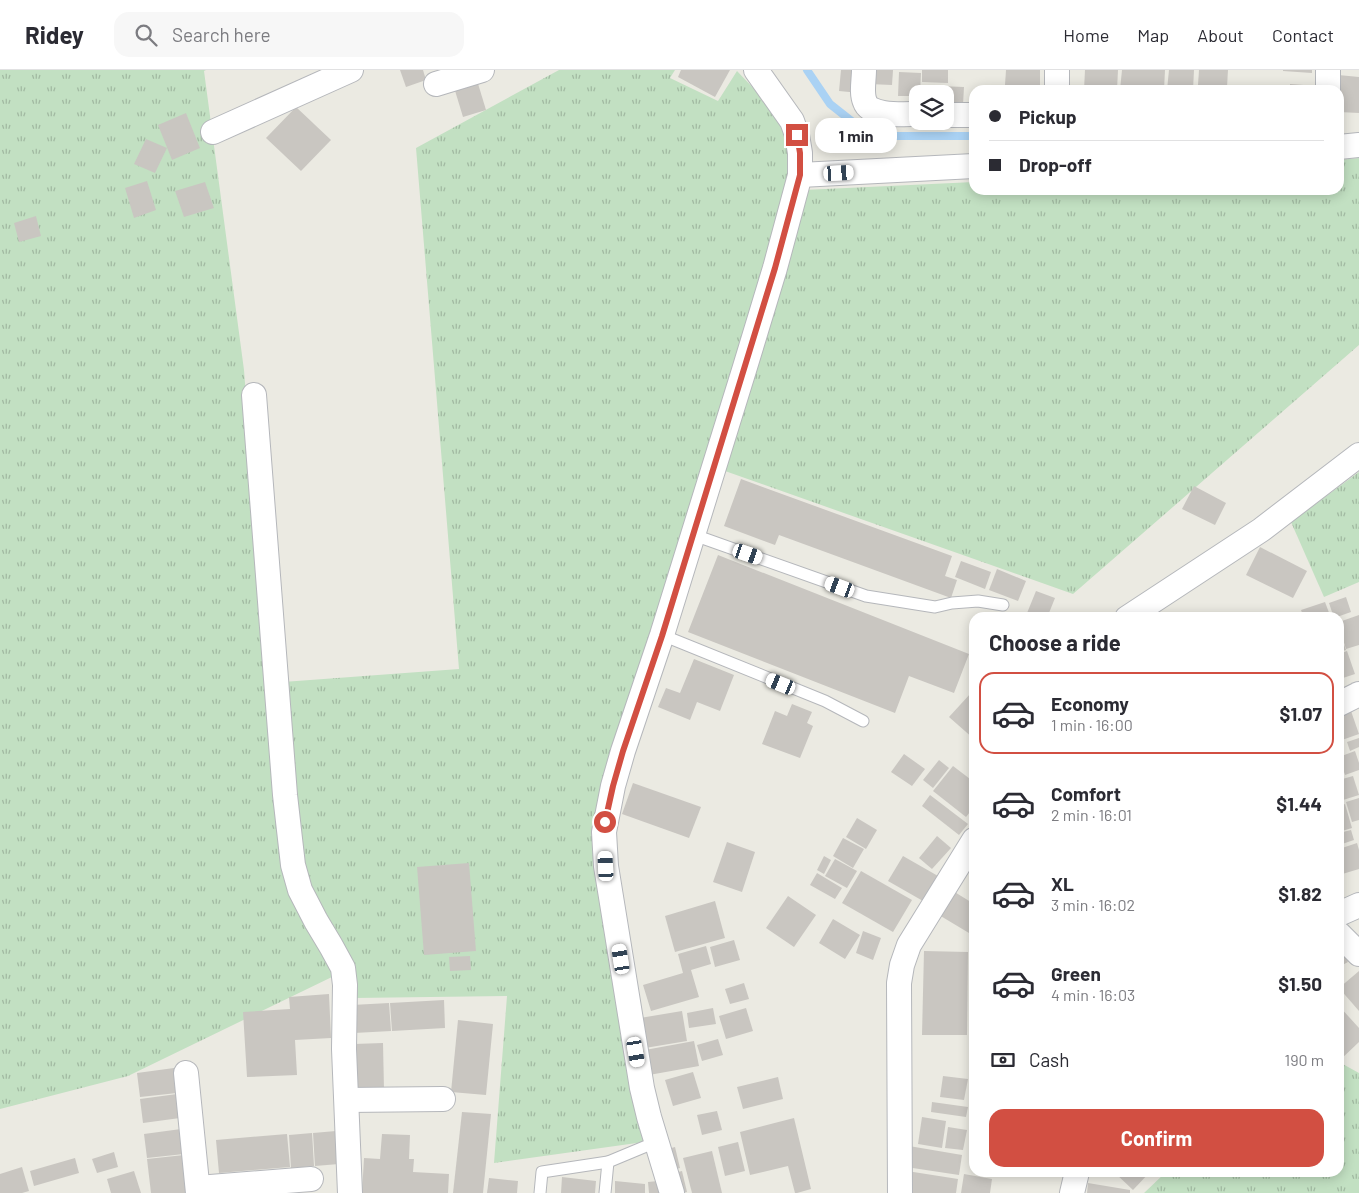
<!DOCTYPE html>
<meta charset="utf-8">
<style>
body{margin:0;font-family:Barlow,sans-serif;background:#f7f7f7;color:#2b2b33;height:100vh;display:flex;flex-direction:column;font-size:19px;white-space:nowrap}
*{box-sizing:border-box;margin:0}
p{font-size:16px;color:#7c7c81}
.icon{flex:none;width:28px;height:28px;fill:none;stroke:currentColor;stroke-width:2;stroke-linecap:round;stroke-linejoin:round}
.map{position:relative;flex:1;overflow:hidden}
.sheet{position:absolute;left:969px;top:542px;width:375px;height:565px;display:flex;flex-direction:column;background:#fff;border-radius:15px;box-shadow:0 2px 12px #0003}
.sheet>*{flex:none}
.hud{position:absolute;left:969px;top:15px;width:375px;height:110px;border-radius:15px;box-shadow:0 2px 12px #0003;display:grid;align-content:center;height:110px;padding:0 20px;background:#fff}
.controls{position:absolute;left:909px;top:15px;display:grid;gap:10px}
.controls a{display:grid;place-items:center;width:45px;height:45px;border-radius:10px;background:#fff;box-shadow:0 2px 12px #0003;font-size:25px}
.end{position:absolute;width:22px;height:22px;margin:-11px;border:6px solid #d24f42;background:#fff;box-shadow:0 0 0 2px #fff}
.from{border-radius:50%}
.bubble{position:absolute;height:35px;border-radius:15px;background:#fff;box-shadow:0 2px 12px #0003;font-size:16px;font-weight:700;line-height:35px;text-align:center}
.car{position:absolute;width:15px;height:30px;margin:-15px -8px;border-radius:6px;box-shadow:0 0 4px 1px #0007;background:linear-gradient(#fff 24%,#345 0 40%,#fff 0 76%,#345 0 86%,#fff 0)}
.hud b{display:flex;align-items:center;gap:18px;height:48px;font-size:19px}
.hud b+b{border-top:1px solid #e1e1e2}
.hud i{width:12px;height:12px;background:#2b2b33}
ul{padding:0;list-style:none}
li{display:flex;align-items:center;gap:15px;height:82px;margin:0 10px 8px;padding:0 10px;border:2px solid transparent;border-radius:15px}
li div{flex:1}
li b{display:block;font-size:19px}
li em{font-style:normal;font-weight:700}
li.selected{border-color:#d24f42}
li>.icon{width:45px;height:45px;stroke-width:1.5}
h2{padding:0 20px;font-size:22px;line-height:60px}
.pay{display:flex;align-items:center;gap:12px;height:55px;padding:0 20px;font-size:19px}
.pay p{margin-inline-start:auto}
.cta{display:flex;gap:10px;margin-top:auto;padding:10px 20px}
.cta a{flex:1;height:58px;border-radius:15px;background:#d24f42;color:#fff;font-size:20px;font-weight:700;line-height:58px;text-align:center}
header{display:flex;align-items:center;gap:30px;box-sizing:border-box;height:70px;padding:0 25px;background:#fff;border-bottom:1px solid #e1e1e2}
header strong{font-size:24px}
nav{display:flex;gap:28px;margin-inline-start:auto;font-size:18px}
.search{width:350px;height:45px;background:#f7f7f7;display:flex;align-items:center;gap:12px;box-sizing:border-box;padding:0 18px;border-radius:15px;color:#7c7c81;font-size:19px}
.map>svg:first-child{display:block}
</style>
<header>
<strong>Ridey</strong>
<div class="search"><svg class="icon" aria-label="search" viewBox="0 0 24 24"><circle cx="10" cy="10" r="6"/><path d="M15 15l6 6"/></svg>Search here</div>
<nav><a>Home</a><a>Map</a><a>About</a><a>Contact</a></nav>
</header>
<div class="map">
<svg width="1359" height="1123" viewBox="0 0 1359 1123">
<defs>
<pattern id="grass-tufts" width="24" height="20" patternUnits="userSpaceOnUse" patternTransform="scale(1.25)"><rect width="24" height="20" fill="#c2e0c2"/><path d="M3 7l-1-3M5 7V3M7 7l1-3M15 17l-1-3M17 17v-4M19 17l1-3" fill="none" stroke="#a1b9a1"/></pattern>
</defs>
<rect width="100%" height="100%" fill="#ebeae2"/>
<g fill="url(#grass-tufts)">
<polygon points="0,0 206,0 204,1 244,300 280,767 308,854 334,906 128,1006 0,1039"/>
<polygon points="559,0 675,0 670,8 718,31 737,1 779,45 789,62 792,107 598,752 644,1072 494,1093 507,926 354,928 306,815 283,612 459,599 416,78"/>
<polygon points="1359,88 1359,275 1073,524 725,401 804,120 974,112 974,120 1339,120 1339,90"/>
<polygon points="1359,402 1359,512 1324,527 1291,452"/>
<polygon points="1339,992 1359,1003 1359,1123 1144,1123 1165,1103 1339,1102"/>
</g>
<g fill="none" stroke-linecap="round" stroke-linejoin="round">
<polyline stroke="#aad2f4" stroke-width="8" points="807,0 830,34 854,53 874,63 889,66 974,66"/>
</g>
<g fill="#c9c6c1">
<polygon points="400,0 423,0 426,10 406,17"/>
<polygon points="681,0 730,0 715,27 678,7"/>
<polygon points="841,0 862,0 860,23 839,21"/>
<polygon points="869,0 893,0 892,15 869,14"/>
<polygon points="922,0 948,0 948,13 922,12"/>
<polygon points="1006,0 1040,0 1040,16 1005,15"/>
<polygon points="1085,0 1118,0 1117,20 1084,20"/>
<polygon points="1122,0 1165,0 1164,20 1120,20"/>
<polygon points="1169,0 1194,0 1193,20 1167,20"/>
<polygon points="1199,0 1228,0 1227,17 1198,15"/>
<polygon points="1283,0 1312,0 1312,3 1283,1"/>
<polygon points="899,2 921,3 920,24 918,24 918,26 898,26"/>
<polygon points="1328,4 1359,7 1359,43 1339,42 1339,20"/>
<polygon points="476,7 486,40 463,47 453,14"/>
<polygon points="1290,14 1317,16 1317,20 1290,20"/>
<polygon points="1264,15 1280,16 1280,20 1263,20"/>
<polygon points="939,16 964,17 963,35 945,34 945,24 938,24"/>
<polygon points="296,37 331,70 301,101 266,68"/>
<polygon points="186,43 200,78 172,90 158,55"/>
<polygon points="146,69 167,78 155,103 134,94"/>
<polygon points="147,111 156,140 134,148 125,118"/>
<polygon points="205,112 214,138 184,147 175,121"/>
<polygon points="36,146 41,166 19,172 14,153"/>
<polygon points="741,409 952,486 945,506 957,510 951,528 779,465 775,475 724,456"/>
<polygon points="1194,416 1226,433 1215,455 1182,439"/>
<polygon points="1260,477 1307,501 1293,528 1246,505"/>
<polygon points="718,485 969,584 954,623 909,606 895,643 688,562"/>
<polygon points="961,491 991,502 985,519 955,507"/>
<polygon points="997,499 1026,511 1018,531 989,520"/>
<polygon points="1036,521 1055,528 1047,548 1025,548"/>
<polygon points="1346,527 1351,542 1334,548 1329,533"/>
<polygon points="1325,532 1331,548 1304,548 1301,540"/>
<polygon points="1359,545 1359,575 1346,579 1339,557 1339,552"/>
<polygon points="1339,560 1346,580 1339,582"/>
<polygon points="1347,581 1355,604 1340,609 1339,584"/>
<polygon points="694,589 734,605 720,641 697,632 690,650 658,637 666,618 680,623"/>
<polygon points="971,623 974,625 974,669 949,647"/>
<polygon points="792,634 812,642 807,653 813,656 800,688 762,674 775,641 787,646"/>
<polygon points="1351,641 1359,664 1342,670 1339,663 1339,646"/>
<polygon points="1359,668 1359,677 1350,681 1347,672"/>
<polygon points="1355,681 1359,693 1359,700 1345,705 1339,687"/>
<polygon points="904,684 925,699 912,716 891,702"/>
<polygon points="939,690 949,698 933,718 923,710"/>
<polygon points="953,696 974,712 974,737 966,747 933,721"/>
<polygon points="1353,706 1359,725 1343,730 1339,717 1339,710"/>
<polygon points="633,713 701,737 689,768 622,744"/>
<polygon points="930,725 968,754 959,765 922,736"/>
<polygon points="1359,728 1359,750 1352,752 1346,732"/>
<polygon points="1345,734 1352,758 1342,761 1339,751 1339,736"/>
<polygon points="857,748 877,760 866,779 846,767"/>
<polygon points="1351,760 1354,770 1339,775 1339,763"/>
<polygon points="937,766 951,778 932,799 919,788"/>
<polygon points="843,768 864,779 853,798 833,786"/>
<polygon points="727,772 755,782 742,822 713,812"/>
<polygon points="1357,773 1359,780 1359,799 1339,805 1339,779"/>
<polygon points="824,786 831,790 824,804 817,800"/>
<polygon points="903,786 938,806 923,831 888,811"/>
<polygon points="835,789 857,801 847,818 825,806"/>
<polygon points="469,793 476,881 424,885 417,797"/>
<polygon points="861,801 912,830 893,862 842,833"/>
<polygon points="817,803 842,818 835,829 810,815"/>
<polygon points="953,821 974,834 974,866 939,845"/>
<polygon points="788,826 816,845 794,877 766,858"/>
<polygon points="715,831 725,868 675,882 665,846"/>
<polygon points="833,849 860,865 845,889 819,873"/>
<polygon points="863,861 881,868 873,890 856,883"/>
<polygon points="734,870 740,890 715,897 710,877"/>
<polygon points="706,876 711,894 691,900 699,927 651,941 643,915 683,903 678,884"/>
<polygon points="1339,878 1348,892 1339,897"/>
<polygon points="924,881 968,882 967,965 922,965"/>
<polygon points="470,886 471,900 450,901 449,887"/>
<polygon points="1359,901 1359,941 1339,918"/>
<polygon points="744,913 749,929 730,934 725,919"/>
<polygon points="329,924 331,968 295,970 297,1005 247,1007 243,942 290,939 289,927"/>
<polygon points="444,930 445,958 392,961 390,933"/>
<polygon points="389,933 391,961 354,963 352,935"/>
<polygon points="1339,936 1359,958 1359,972 1339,991"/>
<polygon points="713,938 716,954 689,958 687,943"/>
<polygon points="746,938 753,961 726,969 719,946"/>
<polygon points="682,941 687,971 645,978 640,948"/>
<polygon points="458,950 493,954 486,1025 451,1022"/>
<polygon points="718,969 723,985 702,991 697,975"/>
<polygon points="694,971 699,996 649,1005 645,980"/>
<polygon points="383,973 384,1020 356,1021 354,974"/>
<polygon points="972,997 974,997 974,1027 971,1027"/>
<polygon points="174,998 177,1023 140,1027 137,1003"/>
<polygon points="693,1002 701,1028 673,1036 665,1010"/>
<polygon points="943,1006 968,1009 964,1030 940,1027"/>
<polygon points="778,1007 783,1029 743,1039 737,1017"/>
<polygon points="177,1024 180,1048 143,1053 140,1029"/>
<polygon points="932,1032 968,1037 966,1047 931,1042"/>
<polygon points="717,1041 722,1060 702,1065 697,1045"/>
<polygon points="462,1042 491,1044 483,1123 453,1123"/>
<polygon points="922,1047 946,1051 942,1078 918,1074"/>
<polygon points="794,1048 811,1119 797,1123 795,1123 788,1096 750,1105 740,1062"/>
<polygon points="973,1054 974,1055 974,1079 969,1078"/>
<polygon points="948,1057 967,1060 963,1080 945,1078"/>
<polygon points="181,1059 184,1084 147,1088 144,1064"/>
<polygon points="336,1061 339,1094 315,1096 313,1063"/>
<polygon points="312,1063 314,1096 291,1098 289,1065"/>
<polygon points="287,1064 290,1097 219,1103 216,1070"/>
<polygon points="382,1064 410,1065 409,1089 414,1089 413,1102 449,1104 448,1123 362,1123 364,1088 380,1089"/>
<polygon points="738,1072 745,1101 725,1106 718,1077"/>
<polygon points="909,1076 962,1085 959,1105 906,1097"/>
<polygon points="675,1077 680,1098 669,1101 664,1080"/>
<polygon points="712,1081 722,1123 692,1123 683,1088"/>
<polygon points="114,1082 118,1097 97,1103 92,1089"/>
<polygon points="184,1085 189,1123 151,1123 147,1089"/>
<polygon points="75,1088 79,1103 34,1116 30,1101"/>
<polygon points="22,1097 29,1121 22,1123 0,1123 0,1104"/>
<polygon points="134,1101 141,1123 111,1123 107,1109"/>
<polygon points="682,1101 687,1122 683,1123 670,1104"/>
<polygon points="907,1101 958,1109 956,1123 904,1123"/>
<polygon points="1114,1102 1150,1102 1133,1120"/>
<polygon points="964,1104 992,1109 990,1123 961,1123"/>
<polygon points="562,1107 596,1111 595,1123 561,1123"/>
<polygon points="489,1108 518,1111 517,1123 487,1123"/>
<polygon points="615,1111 645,1114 645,1123 615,1123"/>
<polygon points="658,1111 659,1123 649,1123 648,1112"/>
<polygon points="1088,1113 1130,1120 1130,1123 1087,1123"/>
</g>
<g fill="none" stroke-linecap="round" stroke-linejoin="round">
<defs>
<g id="lane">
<polyline points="694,465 866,526 935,537 952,533 978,531 1003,535"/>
<polyline points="662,565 825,631 863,651"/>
<polyline points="540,1123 542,1102 608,1092 656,1072"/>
<polyline points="605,1123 608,1092"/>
</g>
<g id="street">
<path d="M 864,0 C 864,10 861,23 865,32 C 870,47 904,44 918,44"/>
<polyline points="1057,0 1057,20"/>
<polyline points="436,14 482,0"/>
<polyline points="1328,20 1328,0"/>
<polyline points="945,45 974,45"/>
<polyline points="213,62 351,0"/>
<polyline points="1339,77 1359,75"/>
<polyline points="800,105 974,96"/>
<polyline points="254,325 285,725 293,795 300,820 316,851 331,876 343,898 345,915 344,979 350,1123"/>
<polyline points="1127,548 1261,460 1359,385"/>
<polyline points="1339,634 1359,624"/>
<polyline points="1339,844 1359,835"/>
<polyline points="1339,864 1359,884"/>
<polyline points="186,1003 198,1123"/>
<polyline points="347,1030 443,1029"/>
<polyline points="198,1118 311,1109"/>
<polyline points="672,1123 649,1047 642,1018 606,796 604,762 613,716 623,681 662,565 745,297 775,198 800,105 800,83 797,65 792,51 756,0"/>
<polyline points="900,1123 899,913 902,895 909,875 974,770"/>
<polyline points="1072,1123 1077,1102"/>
</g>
</defs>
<use href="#lane" stroke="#b5b7bb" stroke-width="13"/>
<use href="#street" stroke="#b5b7bb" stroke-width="26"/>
<use href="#lane" stroke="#fff" stroke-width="11"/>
<use href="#street" stroke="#fff" stroke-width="24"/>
</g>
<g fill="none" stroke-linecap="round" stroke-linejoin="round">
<polyline stroke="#d24f42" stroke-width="6" points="605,752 613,716 623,681 662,566 775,198 800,105 800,83 797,65"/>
</g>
</svg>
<div class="controls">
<a><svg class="icon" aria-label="layers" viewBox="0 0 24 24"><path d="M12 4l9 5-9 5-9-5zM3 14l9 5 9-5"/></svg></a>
</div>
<i class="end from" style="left:605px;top:752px"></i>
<i class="end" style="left:797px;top:65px"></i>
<div class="bubble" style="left:815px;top:48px;width:82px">1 min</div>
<i class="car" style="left:839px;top:103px;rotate:87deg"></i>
<i class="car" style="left:748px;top:484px;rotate:109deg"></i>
<i class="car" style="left:840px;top:517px;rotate:290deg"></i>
<i class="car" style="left:781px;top:614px;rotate:292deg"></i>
<i class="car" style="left:606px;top:796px;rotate:357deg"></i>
<i class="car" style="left:621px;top:889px;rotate:351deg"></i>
<i class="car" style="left:636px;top:982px;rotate:170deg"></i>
<div class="hud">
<b><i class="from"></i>Pickup</b>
<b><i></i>Drop-off</b>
</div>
<section class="sheet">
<h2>Choose a ride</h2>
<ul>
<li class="selected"><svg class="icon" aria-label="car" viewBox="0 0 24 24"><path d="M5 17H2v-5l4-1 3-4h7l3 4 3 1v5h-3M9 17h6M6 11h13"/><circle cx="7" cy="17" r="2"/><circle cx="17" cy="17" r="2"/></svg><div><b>Economy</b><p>1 min · 16:00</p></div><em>$1.07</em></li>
<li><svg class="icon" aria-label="car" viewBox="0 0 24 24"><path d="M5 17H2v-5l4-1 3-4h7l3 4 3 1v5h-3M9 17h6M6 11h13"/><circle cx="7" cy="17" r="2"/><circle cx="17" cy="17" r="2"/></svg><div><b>Comfort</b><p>2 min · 16:01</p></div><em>$1.44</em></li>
<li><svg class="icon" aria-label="car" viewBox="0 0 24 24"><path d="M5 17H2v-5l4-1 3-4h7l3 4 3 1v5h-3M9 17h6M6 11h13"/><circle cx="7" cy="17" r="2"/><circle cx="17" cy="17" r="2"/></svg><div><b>XL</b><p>3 min · 16:02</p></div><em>$1.82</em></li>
<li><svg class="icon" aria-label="car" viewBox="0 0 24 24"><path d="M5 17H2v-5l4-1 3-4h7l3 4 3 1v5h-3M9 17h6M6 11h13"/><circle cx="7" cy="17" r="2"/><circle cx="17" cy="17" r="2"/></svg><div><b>Green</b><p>4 min · 16:03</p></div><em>$1.50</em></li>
</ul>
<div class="pay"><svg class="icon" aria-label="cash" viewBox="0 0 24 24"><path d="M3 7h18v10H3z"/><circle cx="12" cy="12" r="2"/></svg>Cash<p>190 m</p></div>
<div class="cta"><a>Confirm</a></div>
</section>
</div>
